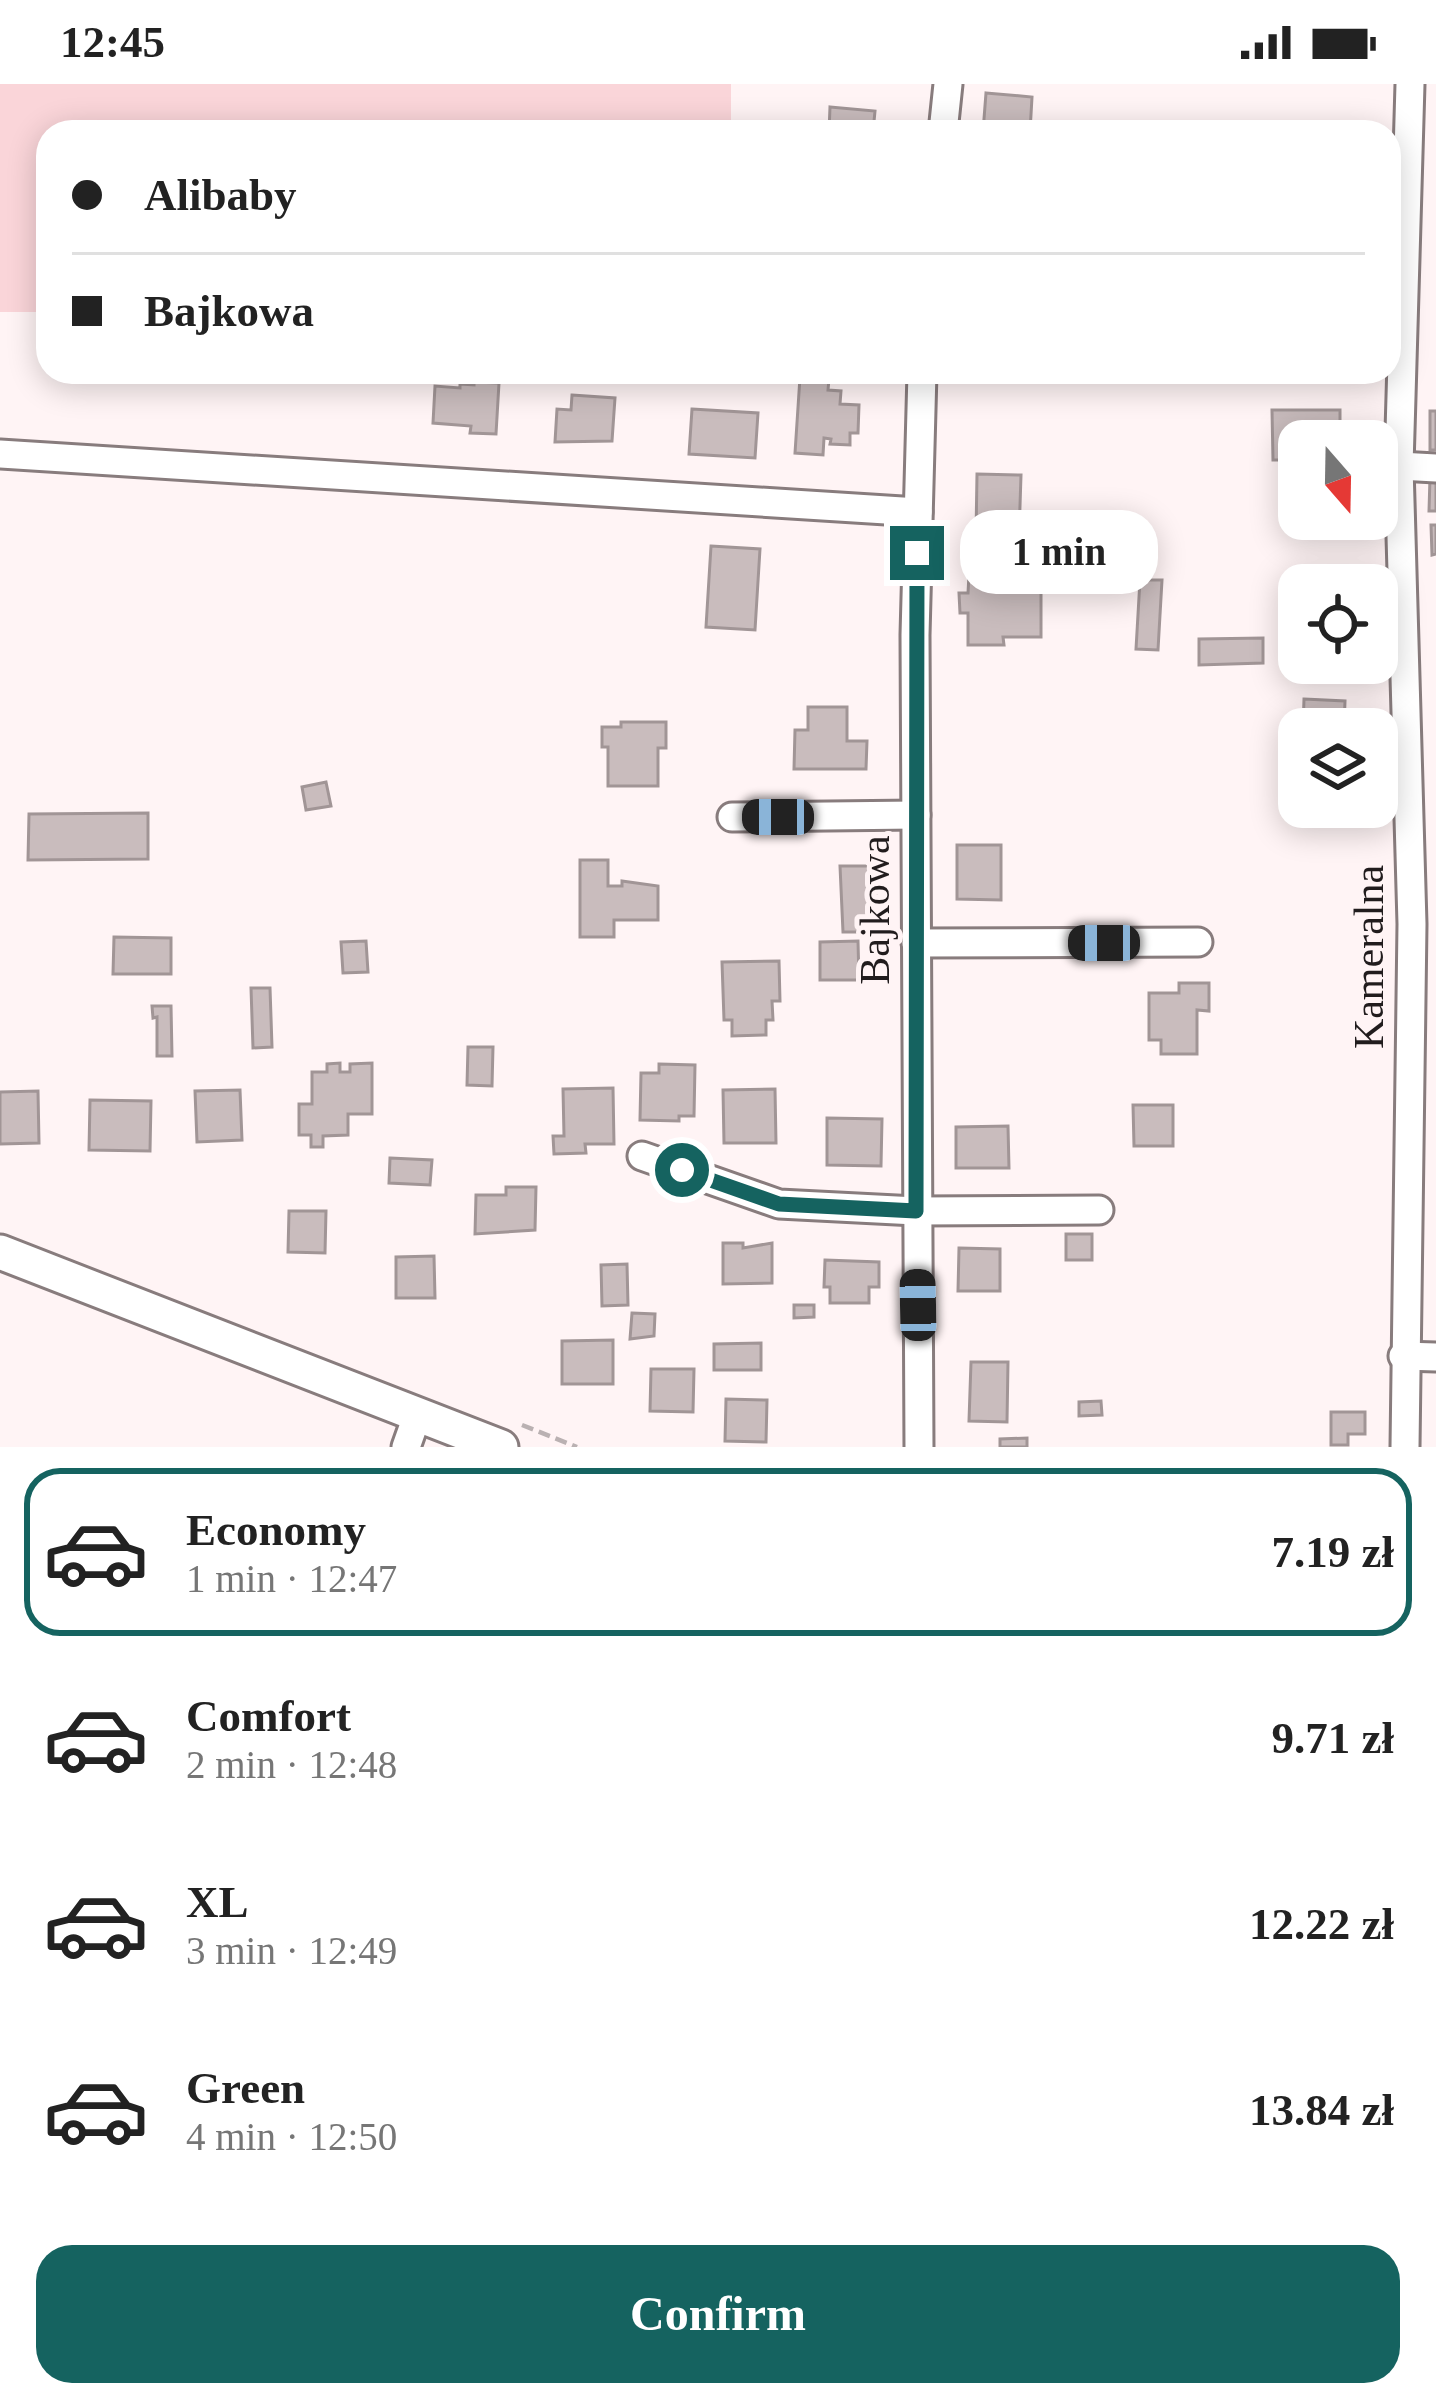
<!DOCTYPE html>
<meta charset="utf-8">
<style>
body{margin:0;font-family:"Times New Roman",serif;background:#f6f6f6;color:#222;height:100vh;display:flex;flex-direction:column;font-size:45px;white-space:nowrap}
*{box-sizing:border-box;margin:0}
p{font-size:39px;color:#767676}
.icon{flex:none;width:66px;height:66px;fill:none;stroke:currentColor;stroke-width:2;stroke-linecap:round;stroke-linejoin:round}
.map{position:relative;height:1363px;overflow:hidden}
.sheet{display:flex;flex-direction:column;background:#fff;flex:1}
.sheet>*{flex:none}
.top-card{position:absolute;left:36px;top:36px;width:1365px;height:264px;border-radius:36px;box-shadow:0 6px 30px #0003;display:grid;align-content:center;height:264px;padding:0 36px;background:#fff}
.needle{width:78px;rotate:160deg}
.buttons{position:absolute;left:1278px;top:336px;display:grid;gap:24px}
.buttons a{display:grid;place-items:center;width:120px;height:120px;border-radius:24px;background:#fff;box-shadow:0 6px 30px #0003;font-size:60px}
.end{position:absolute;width:54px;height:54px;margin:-27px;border:15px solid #156360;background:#fff;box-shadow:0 0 0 6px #fff}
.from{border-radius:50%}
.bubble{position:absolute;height:84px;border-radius:36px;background:#fff;box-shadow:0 6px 30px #0003;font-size:39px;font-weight:700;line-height:84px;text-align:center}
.car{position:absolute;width:36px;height:72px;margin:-36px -18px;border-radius:15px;box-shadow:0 0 9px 3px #0007;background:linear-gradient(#222 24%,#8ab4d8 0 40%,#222 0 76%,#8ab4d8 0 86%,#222 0)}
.top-card b{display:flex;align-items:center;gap:42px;height:114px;font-size:45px}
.top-card b+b{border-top:3px solid #e0e0e0}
.top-card i{width:30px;height:30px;background:#222}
ul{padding:21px 0 0;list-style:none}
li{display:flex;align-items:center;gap:36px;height:168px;margin:0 24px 18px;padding:0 12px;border:6px solid transparent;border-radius:36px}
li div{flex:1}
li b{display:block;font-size:45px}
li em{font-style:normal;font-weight:700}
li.active{border-color:#156360}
li>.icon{width:108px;height:108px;stroke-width:1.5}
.primary-button{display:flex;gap:24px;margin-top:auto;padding:24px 36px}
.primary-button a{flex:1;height:138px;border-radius:36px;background:#156360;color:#fff;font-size:48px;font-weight:700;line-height:138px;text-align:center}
.status{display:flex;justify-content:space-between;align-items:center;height:84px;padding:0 60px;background:#fff;direction:ltr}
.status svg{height:33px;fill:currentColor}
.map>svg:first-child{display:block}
</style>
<div class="status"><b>12:45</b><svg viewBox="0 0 49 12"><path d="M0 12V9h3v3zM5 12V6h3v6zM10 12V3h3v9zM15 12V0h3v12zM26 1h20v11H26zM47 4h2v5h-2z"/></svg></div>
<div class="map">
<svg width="1436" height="1363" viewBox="0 0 1436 1363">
<rect width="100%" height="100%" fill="#fff4f5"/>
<polygon fill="#fad5d9" points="0,0 731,0 731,48 48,48 48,228 0,228"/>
<g fill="#c9bcbd" stroke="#a19596" stroke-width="3">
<polygon points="986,9 1032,13 1030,48 983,48"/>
<polygon points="830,23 875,27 873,48 822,48 829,48"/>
<rect x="1318" y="44" width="38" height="4"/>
<polygon points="800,293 829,295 828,306 841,307 840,320 859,321 858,349 850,349 850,361 830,360 831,355 824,354 823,371 795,369"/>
<polygon points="474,298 499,299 496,350 470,349 471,342 433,339 435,302 460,304 460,300 474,301"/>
<polygon points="572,311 615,314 612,357 555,358 557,325 571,326"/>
<polygon points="692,325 758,329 755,374 689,370"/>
<polygon points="1272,326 1340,326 1340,357 1299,357 1299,376 1273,376"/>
<rect x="1430" y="327" width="6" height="39"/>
<polygon points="977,390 1021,391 1019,453 976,451"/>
<polygon points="1430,393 1436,393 1436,427 1429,427"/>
<polygon points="1431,441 1436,441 1436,470 1432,471"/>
<polygon points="1091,452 1123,454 1121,478 1090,477"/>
<polygon points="711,462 760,465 755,546 706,543"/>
<polygon points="969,490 1041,490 1041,553 1003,553 1004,561 968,561 968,529 960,529 959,509 968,509"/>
<polygon points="1140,496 1162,496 1158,566 1136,565"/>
<polygon points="1263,554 1263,579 1199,581 1199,555"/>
<polygon points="1304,615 1345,617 1344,645 1303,645"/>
<polygon points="808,623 847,623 847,657 867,657 866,685 794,685 795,646 808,646"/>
<polygon points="621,638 666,638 666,664 658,664 658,702 608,702 608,663 602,663 602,643 621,643"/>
<polygon points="326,698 331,722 306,726 302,703"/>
<polygon points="148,729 148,775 28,776 29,730"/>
<polygon points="957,761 1001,761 1001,816 957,815"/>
<polygon points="580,776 608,776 608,802 622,802 622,797 658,802 658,836 614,836 614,853 580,853"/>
<polygon points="840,782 878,782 874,848 843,848"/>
<polygon points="114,853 171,854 171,890 113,890"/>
<polygon points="366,857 368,888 343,889 341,858"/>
<polygon points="858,857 859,896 820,896 820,858"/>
<polygon points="779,877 780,917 772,917 773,936 766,936 766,951 732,952 732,936 724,936 722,878"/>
<polygon points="1179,899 1209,899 1209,927 1197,926 1197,970 1161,970 1161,956 1149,956 1149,909 1179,909"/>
<polygon points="251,904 270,904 272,963 253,964"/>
<polygon points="152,922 171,922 172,972 157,972 157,933 153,934"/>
<polygon points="468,963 493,963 492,1002 467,1001"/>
<polygon points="340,979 340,988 350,988 350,980 372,979 372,1030 348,1030 348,1051 323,1052 323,1063 311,1063 311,1051 299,1051 299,1020 312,1020 312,988 327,988 327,980"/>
<polygon points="659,980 695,981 694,1032 679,1032 679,1037 640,1036 641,989 659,989"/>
<polygon points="613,1004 614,1060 585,1060 586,1069 554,1070 553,1052 564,1052 563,1005"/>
<polygon points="775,1005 776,1059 724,1059 723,1006"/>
<polygon points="240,1006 242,1056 197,1058 195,1007"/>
<polygon points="38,1007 39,1059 0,1060 0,1008"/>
<polygon points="90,1016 151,1017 150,1067 89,1066"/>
<polygon points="1133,1021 1173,1021 1173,1062 1134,1062"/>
<polygon points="827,1034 882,1035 881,1082 827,1081"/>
<polygon points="1008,1042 1009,1084 956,1084 956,1043"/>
<polygon points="390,1074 432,1076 430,1101 389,1099"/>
<polygon points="506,1103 536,1103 535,1146 475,1150 476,1111 506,1111"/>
<polygon points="289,1127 326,1127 325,1169 288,1168"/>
<rect x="1066" y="1150" width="26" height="26"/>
<polygon points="723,1159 743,1159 743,1164 772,1159 772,1199 723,1200"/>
<polygon points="959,1164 1000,1165 1000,1207 958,1207"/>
<polygon points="434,1172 435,1214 396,1214 396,1173"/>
<polygon points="825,1176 879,1178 879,1203 869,1203 869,1219 830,1219 830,1203 824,1203"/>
<polygon points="627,1180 628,1221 602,1222 601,1181"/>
<polygon points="794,1221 814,1221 814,1233 794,1234"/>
<polygon points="632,1229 655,1230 654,1252 630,1255"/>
<polygon points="613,1256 613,1300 562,1300 562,1257"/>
<polygon points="761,1259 761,1286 714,1286 714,1260"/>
<polygon points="971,1278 1008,1278 1007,1338 969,1337"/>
<polygon points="651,1285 694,1285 693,1328 650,1327"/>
<polygon points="726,1315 767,1316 766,1358 725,1357"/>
<polygon points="1101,1317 1102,1331 1079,1332 1079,1318"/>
<polygon points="1331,1328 1365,1328 1365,1350 1348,1350 1348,1361 1331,1361"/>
<polygon points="1027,1354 1027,1363 1000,1363 1000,1355"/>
</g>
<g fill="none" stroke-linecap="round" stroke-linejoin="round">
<defs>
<g id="minor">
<polyline points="943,48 948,0"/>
<polyline points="0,370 918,428"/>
<polyline points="1399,382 1436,384"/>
<polyline points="732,733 916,731"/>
<polyline points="916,859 1198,858"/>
<polyline points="642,1072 779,1120 916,1127 1099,1126"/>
<polyline points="1403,1272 1436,1273"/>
<polyline points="406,1363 417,1332"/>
<polyline points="919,1363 915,551 922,288"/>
<polyline points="1405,1363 1412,840 1399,382 1410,0"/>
</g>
<polyline id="tertiary" points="0,1168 501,1363"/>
</defs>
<use href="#minor" stroke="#887c7d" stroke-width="33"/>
<use href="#tertiary" stroke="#887c7d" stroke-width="39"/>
<polyline stroke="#bab1b2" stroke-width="4.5" stroke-dasharray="12 6" stroke-linecap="butt" points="522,1341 577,1363"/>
<use href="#minor" stroke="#fff" stroke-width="27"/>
<use href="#tertiary" stroke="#fff" stroke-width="33"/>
</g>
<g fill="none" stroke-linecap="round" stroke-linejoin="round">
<polyline stroke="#156360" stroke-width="15" points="682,1086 779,1120 916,1127 917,469"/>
</g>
<g text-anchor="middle" stroke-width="10" stroke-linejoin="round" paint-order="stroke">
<g font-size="42" fill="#211c1d" stroke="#fff4f5">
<text transform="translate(874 826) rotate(-90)" y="15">Bajkowa</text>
<text transform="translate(1368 873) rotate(-90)" y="15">Kameralna</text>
</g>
</g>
</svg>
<div class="buttons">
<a><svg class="needle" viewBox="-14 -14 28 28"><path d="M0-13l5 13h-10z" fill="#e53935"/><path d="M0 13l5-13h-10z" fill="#767676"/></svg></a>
<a><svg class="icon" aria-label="locate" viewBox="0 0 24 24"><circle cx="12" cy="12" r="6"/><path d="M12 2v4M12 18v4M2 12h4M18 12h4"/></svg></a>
<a><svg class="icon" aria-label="layers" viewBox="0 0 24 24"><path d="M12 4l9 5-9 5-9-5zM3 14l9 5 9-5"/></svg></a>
</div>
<i class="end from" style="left:682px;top:1086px"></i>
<i class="end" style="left:917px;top:469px"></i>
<div class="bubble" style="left:960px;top:426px;width:198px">1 min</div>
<i class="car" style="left:778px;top:733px;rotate:270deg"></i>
<i class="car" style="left:1104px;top:859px;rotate:270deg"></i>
<i class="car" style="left:918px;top:1221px;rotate:359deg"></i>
<div class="top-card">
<b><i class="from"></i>Alibaby</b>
<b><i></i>Bajkowa</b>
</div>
</div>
<section class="sheet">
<ul>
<li class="active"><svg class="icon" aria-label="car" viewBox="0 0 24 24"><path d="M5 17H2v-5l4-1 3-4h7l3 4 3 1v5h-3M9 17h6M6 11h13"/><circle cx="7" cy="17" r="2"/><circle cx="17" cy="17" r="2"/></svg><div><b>Economy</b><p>1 min · 12:47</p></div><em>7.19 zł</em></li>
<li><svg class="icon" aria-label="car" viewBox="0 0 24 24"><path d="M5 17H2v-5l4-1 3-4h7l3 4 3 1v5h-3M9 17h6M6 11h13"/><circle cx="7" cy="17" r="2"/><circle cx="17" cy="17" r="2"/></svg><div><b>Comfort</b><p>2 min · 12:48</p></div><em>9.71 zł</em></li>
<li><svg class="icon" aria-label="car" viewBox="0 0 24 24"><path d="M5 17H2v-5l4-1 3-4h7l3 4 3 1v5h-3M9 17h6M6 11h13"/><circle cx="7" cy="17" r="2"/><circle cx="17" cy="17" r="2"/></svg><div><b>XL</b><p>3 min · 12:49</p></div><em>12.22 zł</em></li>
<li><svg class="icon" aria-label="car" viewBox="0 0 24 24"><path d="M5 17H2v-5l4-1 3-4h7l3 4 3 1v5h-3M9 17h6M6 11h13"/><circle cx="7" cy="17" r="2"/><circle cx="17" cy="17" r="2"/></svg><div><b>Green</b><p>4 min · 12:50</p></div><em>13.84 zł</em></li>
</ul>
<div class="primary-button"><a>Confirm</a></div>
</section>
